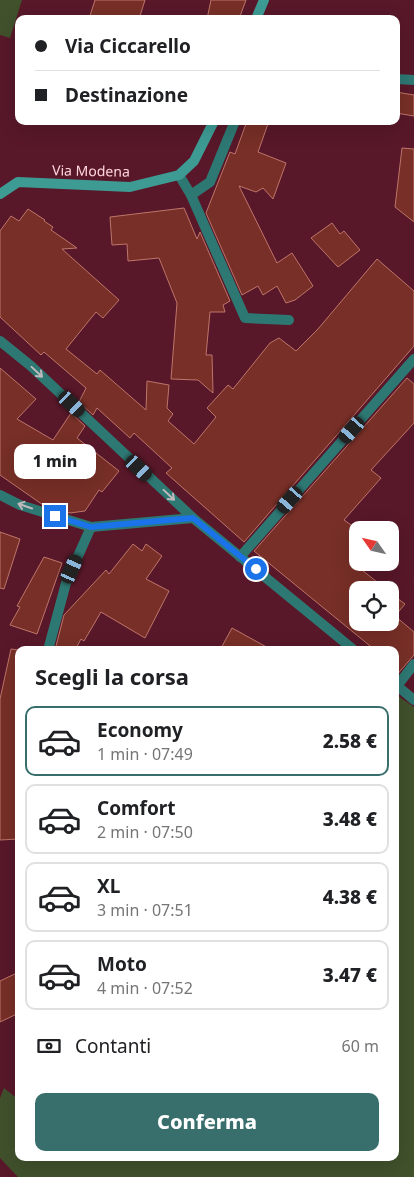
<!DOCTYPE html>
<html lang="it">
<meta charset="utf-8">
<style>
body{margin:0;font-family:"Noto Sans",sans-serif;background:#f2f2f2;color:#202124;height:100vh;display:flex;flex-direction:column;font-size:19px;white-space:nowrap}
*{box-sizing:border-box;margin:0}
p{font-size:16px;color:#757577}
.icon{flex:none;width:28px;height:28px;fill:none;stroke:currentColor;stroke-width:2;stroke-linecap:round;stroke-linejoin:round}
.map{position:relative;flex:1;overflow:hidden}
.side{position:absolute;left:15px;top:646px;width:384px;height:515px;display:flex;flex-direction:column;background:#fff;border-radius:10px;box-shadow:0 5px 20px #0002}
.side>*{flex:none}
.hud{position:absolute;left:15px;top:15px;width:385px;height:110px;border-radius:10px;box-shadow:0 5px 20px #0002;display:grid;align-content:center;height:110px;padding:0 20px;background:#fff}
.needle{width:32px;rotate:304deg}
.tools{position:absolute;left:349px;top:521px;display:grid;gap:10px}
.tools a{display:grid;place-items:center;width:50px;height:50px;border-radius:10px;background:#fff;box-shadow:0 5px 20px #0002;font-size:25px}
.end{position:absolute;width:22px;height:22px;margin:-11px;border:6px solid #1a73e8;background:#fff;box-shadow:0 0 0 2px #fff}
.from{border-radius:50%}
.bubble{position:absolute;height:35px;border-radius:10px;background:#fff;box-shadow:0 5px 20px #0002;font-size:16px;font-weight:800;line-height:35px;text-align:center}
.car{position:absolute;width:15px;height:30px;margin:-15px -8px;border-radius:6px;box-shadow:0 0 4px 1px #0007;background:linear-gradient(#222 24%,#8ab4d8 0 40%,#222 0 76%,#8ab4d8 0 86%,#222 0)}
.hud b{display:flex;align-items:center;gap:18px;height:48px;font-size:19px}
.hud b+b{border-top:1px solid #e0e0e0}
.hud i{width:12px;height:12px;background:#202124}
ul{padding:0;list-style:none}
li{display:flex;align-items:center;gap:15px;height:70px;margin:0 10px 8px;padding:0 10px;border:2px solid #e0e0e0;border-radius:10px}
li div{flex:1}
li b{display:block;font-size:19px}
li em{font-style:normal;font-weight:800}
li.active{border-color:#386f6c}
li>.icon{width:45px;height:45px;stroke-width:1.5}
h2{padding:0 20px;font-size:22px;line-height:60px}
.pay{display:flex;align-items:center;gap:12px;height:55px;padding:0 20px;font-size:19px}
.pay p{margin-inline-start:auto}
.button{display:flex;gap:10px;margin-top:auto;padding:10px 20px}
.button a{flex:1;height:58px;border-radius:10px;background:#386f6c;color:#fff;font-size:20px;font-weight:800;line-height:58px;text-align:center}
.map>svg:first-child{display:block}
</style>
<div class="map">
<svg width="414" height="1177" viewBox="0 0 414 1177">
<rect width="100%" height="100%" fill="#581829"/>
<g fill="#40512c">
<polygon points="0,0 22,0 10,38 0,35"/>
<polygon points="395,694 414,707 414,1177 18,1177 0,1158 0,1098 4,1088 19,1100 19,1158 395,1158"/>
</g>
<g fill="#772f27" stroke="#be756a">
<polygon points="95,0 145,0 139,19 89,19"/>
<polygon points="211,0 246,0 239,19 207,19"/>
<polygon points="396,92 414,95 414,116 396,113"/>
<polygon points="247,121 269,121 258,152 286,163 273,199 263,188 256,192 239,186 277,263 292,253 313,286 295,300 286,303 277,286 263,295 258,286 242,295 206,213 230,152 235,154"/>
<polygon points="402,148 414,149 414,222 395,207"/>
<polygon points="184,208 197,239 200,232 230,301 223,305 225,312 210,312 206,355 212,355 213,393 198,380 171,379 177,303 159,258 128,261 127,244 112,245 110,217"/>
<polygon points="28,209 45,220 44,221 53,227 51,230 77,248 62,249 119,300 103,318 96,312 66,349 97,374 100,370 146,410 147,381 169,385 167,408 173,414 168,421 194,444 216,417 207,408 228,385 233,389 270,343 279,338 296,351 318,329 377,259 414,291 414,346 244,542 166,473 172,468 134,433 130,438 97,408 93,415 79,402 86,388 44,352 41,355 0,317 0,231 11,216 19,221"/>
<polygon points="332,223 340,234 344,231 360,250 338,267 311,238"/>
<polygon points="0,368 36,399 17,419 53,440 71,413 85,426 77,438 119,471 102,492 99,490 85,511 70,513 43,505 0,475"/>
<polygon points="407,378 414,384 414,423 371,470 381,478 344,520 358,530 358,562 360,562 357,566 387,590 358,590 358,622 390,622 390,593 405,604 395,616 414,632 414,655 395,677 395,650 375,650 254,551"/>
<polygon points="0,532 20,539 4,589 0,588"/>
<polygon points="133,544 142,551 146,544 162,556 146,579 169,591 145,638 101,612 84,641 81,639 75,650 55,650 64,615 106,570 109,574"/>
<polygon points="44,557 62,563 37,634 10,625 20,607 17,606"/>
<polygon points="232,628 272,650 220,650"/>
<polygon points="11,649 19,650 19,839 0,840 0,699"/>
<polygon points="19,972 19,1013 0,1022 0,981"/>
</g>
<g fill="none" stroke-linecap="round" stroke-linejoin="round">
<g stroke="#2e7873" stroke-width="10">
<polyline points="396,79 414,80"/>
<polyline points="179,175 191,195 245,318 289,320"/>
<polyline points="191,195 210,182 235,121"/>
<polyline points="0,341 31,366 193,518 354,650"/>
<polyline points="0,495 20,505 91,527 193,518"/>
<polyline points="240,557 414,359"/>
<polyline points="48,650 66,583 91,527"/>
<polyline points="395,684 414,700"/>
<polyline points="397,686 414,664"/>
</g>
<g stroke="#3d9b94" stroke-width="10">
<polyline points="256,19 264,0"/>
<polyline points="0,194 18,182 130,187 179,175 194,161 214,121"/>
</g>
</g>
<defs><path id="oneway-shaft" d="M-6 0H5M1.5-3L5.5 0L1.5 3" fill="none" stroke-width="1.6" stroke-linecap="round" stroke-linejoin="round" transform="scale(1.25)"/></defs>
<g stroke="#c0b9bb">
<use href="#oneway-shaft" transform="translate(37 372) rotate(43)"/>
<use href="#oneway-shaft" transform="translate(169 495) rotate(43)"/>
<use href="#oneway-shaft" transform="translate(25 506) rotate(-161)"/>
</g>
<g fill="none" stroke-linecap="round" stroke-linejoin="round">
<polyline stroke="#1a73e8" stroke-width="6" points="55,516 91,527 193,518 256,569"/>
</g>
<g text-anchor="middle" stroke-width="4" stroke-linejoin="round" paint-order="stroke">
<g font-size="14" fill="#fed5da" stroke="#581829">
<text transform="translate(91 171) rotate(1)" y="5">Via Modena</text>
</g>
</g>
</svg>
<div class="tools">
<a><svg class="needle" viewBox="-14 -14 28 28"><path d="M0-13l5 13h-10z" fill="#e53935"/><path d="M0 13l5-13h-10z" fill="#757577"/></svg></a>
<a><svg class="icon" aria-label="locate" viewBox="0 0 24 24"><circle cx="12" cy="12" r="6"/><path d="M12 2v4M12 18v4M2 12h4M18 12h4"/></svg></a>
</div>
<i class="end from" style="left:256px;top:569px"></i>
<i class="end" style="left:55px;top:516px"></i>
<div class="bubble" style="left:14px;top:444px;width:82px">1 min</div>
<i class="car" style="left:72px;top:404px;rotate:133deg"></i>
<i class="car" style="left:352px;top:430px;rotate:221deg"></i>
<i class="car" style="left:139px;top:468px;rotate:133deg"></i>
<i class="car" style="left:290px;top:500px;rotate:221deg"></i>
<i class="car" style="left:72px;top:569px;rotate:24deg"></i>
<div class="hud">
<b><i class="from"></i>Via Ciccarello</b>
<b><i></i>Destinazione</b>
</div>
<section class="side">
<h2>Scegli la corsa</h2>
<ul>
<li class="active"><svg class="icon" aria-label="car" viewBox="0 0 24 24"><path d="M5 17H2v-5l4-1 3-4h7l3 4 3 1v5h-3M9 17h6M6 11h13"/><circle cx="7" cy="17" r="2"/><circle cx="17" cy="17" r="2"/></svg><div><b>Economy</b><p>1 min · 07:49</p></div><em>2.58 €</em></li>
<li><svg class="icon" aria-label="car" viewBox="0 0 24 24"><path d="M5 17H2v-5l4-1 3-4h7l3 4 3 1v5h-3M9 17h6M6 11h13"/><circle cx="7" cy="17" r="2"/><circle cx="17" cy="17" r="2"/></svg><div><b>Comfort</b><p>2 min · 07:50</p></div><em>3.48 €</em></li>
<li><svg class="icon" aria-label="car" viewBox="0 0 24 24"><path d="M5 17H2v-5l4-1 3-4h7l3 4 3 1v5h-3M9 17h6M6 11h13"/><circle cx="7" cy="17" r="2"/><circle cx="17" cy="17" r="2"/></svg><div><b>XL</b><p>3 min · 07:51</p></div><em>4.38 €</em></li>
<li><svg class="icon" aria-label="car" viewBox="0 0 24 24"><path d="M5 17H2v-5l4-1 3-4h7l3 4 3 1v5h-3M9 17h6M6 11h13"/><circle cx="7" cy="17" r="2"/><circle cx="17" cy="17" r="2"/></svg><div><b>Moto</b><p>4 min · 07:52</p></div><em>3.47 €</em></li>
</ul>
<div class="pay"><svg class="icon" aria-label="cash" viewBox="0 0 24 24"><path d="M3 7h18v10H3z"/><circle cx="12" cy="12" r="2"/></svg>Contanti<p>60 m</p></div>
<div class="button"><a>Conferma</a></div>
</section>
</div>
